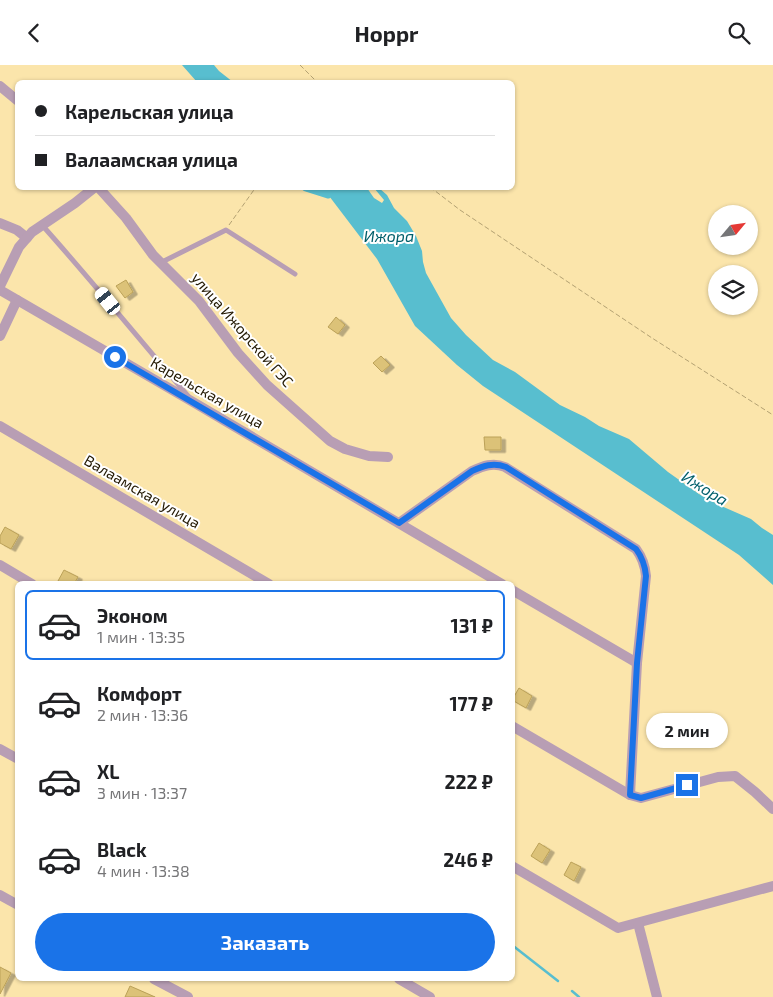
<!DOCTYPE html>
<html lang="ru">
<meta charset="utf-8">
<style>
body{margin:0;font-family:"Exo 2",sans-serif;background:#f2f2f2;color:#202124;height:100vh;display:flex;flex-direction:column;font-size:19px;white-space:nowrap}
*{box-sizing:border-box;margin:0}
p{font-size:16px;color:#757577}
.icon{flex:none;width:28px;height:28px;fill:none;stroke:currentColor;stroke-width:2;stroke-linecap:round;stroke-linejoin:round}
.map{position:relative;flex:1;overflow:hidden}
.drawer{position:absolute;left:15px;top:516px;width:500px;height:400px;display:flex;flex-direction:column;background:#fff;border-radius:8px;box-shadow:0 1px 4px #0004}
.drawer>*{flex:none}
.banner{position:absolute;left:15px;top:15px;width:500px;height:110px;border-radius:8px;box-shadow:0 1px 4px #0004;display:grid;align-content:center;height:110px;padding:0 20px;background:#fff}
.needle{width:32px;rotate:61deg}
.buttons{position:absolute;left:708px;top:140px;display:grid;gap:10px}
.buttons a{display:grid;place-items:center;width:50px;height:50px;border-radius:50%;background:#fff;box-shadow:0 1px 4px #0004;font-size:25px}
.end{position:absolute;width:22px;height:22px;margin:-11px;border:6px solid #1a73e8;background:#fff;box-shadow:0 0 0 2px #fff}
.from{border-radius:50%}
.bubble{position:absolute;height:35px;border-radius:18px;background:#fff;box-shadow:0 1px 4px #0004;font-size:16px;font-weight:700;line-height:35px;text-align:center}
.car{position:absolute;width:15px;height:30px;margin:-15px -8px;border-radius:6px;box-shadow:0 0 4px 1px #0007;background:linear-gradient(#fff 24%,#345 0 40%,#fff 0 76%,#345 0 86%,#fff 0)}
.banner b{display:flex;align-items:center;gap:18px;height:48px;font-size:19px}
.banner b+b{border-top:1px solid #e0e0e0}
.banner i{width:12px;height:12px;background:#202124}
ul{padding:9px 0 0;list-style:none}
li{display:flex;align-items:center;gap:15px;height:70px;margin:0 10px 8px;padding:0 10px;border:2px solid transparent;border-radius:8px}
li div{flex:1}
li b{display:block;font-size:19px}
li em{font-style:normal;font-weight:700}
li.selected{border-color:#1a73e8}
li>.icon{width:45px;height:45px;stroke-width:1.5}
.primary-button{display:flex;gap:10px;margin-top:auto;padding:10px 20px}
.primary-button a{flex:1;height:58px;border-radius:30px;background:#1a73e8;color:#fff;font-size:20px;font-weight:700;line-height:58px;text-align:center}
header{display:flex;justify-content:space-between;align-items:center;height:65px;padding:0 20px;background:#fff;font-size:22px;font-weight:700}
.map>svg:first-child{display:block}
</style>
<header><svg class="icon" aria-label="back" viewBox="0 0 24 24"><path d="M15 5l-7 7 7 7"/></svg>Hoppr<svg class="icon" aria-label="search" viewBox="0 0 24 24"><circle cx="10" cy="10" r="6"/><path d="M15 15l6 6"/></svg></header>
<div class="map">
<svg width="773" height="932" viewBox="0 0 773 932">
<defs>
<filter id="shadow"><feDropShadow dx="4.5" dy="2.5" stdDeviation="0" flood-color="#0004"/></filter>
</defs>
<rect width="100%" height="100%" fill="#fbe5ab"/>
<g fill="#58becf">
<polygon points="182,0 214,0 219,6 233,17 197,17"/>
<polygon points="323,123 367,123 374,133 382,138 384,135 374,123 379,123 387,130 394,143 407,156 416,171 422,186 423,197 426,208 451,253 466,270 493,295 515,307 560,340 585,352 599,361 629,374 668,407 699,429 719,440 751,454 762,463 773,470 773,520 739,490 483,321 457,300 415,261 377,194"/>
</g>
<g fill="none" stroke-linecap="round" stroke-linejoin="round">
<g stroke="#58becf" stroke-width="2.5">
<polyline points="512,880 558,916"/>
<polyline points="572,926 579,932"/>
</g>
<polyline stroke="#58becf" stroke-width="9" points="306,122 328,129"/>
</g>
<g fill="#dcc278" stroke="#bba158" filter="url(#shadow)">
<polygon points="126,215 133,227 125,233 116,221"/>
<polygon points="336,252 345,260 338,269 328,262"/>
<polygon points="381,291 390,300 382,307 373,298"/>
<polygon points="484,372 501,372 501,385 485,385"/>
<polygon points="5,462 19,470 11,484 0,478 0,471"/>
<polygon points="64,505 78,512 74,519 64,519 58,516"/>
<polygon points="519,623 532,631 526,643 512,635"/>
<polygon points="539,778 550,785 542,798 531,791"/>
<polygon points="571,797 581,802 574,816 564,810"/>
<polygon points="0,902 11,908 0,929"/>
<polygon points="130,921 155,932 125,932"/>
</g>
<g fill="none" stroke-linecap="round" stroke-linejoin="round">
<g stroke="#b3a172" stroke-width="1" stroke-dasharray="5 2.5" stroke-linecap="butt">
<polyline points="300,0 318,18"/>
<polyline points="430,122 460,145 652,273 773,350"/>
<polyline points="229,160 256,122"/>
</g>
<g stroke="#b89eb4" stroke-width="5">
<path d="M 42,160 C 92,216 139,274 188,331"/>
<polyline points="162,197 226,165 295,209"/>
</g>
<g stroke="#b89eb4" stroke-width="10">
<polyline points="0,21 18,36"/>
<polyline points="98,122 126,153 153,190 199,236 238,288 267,320 330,376 345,384 369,391 388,392"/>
<polyline points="0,158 17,165 27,173"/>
<polyline points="0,221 19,182 32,167 75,138 95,122"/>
<polyline points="0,225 193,337 502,519"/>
<polyline points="0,271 17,235"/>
<polyline points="0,361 269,519"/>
<path d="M 399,458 L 472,406 C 483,401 493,397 505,402 L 636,484 C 642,492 645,500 646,511 L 637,598 L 630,730"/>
<polyline points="0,500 32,519"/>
<polyline points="512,525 637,598"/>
<polyline points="512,661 630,730 641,733 718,712 735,711 755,727 773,744"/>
<polyline points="0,684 18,694"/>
<polyline points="512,801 618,863 773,821"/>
<polyline points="0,830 18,840"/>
<polyline points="638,858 657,932"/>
<polyline points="154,914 188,932"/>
<polyline points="399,914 430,932"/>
</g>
</g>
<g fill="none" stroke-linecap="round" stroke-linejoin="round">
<path stroke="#1a73e8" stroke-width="6" d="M 115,292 L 399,458 L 472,406 C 483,401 493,397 506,402 L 636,484 C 642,492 645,500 646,511 L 637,598 L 630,730 L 641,733 L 687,720"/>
</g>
<g text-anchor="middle" stroke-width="4" stroke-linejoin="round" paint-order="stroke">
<g font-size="15" fill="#211700" stroke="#fff">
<text transform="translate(242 265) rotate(49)" y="5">улица Ижорской ГЭС</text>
<text transform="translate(207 328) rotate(30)" y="5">Карельская улица</text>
<text transform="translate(142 427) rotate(30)" y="5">Валаамская улица</text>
</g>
<g font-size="16" font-style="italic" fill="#015f6b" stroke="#fff">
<text x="389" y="177">Ижора</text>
<text transform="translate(705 423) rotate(32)" y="6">Ижора</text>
</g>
</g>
</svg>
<div class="buttons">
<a><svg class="needle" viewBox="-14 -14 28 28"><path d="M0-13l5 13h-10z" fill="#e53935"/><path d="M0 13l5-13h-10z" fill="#757577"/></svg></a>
<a><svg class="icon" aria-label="layers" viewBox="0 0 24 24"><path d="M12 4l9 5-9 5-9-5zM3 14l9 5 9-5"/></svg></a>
</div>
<i class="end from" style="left:115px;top:292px"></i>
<i class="end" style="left:687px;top:720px"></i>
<div class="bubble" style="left:646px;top:648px;width:82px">2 мин</div>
<i class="car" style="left:108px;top:236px;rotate:321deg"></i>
<div class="banner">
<b><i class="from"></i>Карельская улица</b>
<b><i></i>Валаамская улица</b>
</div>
<section class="drawer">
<ul>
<li class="selected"><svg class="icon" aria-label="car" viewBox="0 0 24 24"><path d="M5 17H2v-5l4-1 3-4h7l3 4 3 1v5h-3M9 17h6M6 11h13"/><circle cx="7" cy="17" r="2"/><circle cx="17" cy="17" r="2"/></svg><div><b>Эконом</b><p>1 мин · 13:35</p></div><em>131 ₽</em></li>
<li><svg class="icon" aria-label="car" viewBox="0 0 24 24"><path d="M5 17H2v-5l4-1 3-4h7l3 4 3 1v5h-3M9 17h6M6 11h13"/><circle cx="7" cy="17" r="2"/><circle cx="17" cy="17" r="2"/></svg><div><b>Комфорт</b><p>2 мин · 13:36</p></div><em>177 ₽</em></li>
<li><svg class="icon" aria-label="car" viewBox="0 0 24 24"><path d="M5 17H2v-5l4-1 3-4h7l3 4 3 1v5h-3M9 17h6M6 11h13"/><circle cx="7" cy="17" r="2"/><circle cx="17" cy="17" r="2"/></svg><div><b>XL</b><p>3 мин · 13:37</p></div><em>222 ₽</em></li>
<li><svg class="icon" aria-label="car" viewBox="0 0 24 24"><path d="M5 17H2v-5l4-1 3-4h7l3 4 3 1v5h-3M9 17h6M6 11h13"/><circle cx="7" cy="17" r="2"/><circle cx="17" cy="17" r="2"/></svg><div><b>Black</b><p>4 мин · 13:38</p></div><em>246 ₽</em></li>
</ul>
<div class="primary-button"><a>Заказать</a></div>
</section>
</div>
